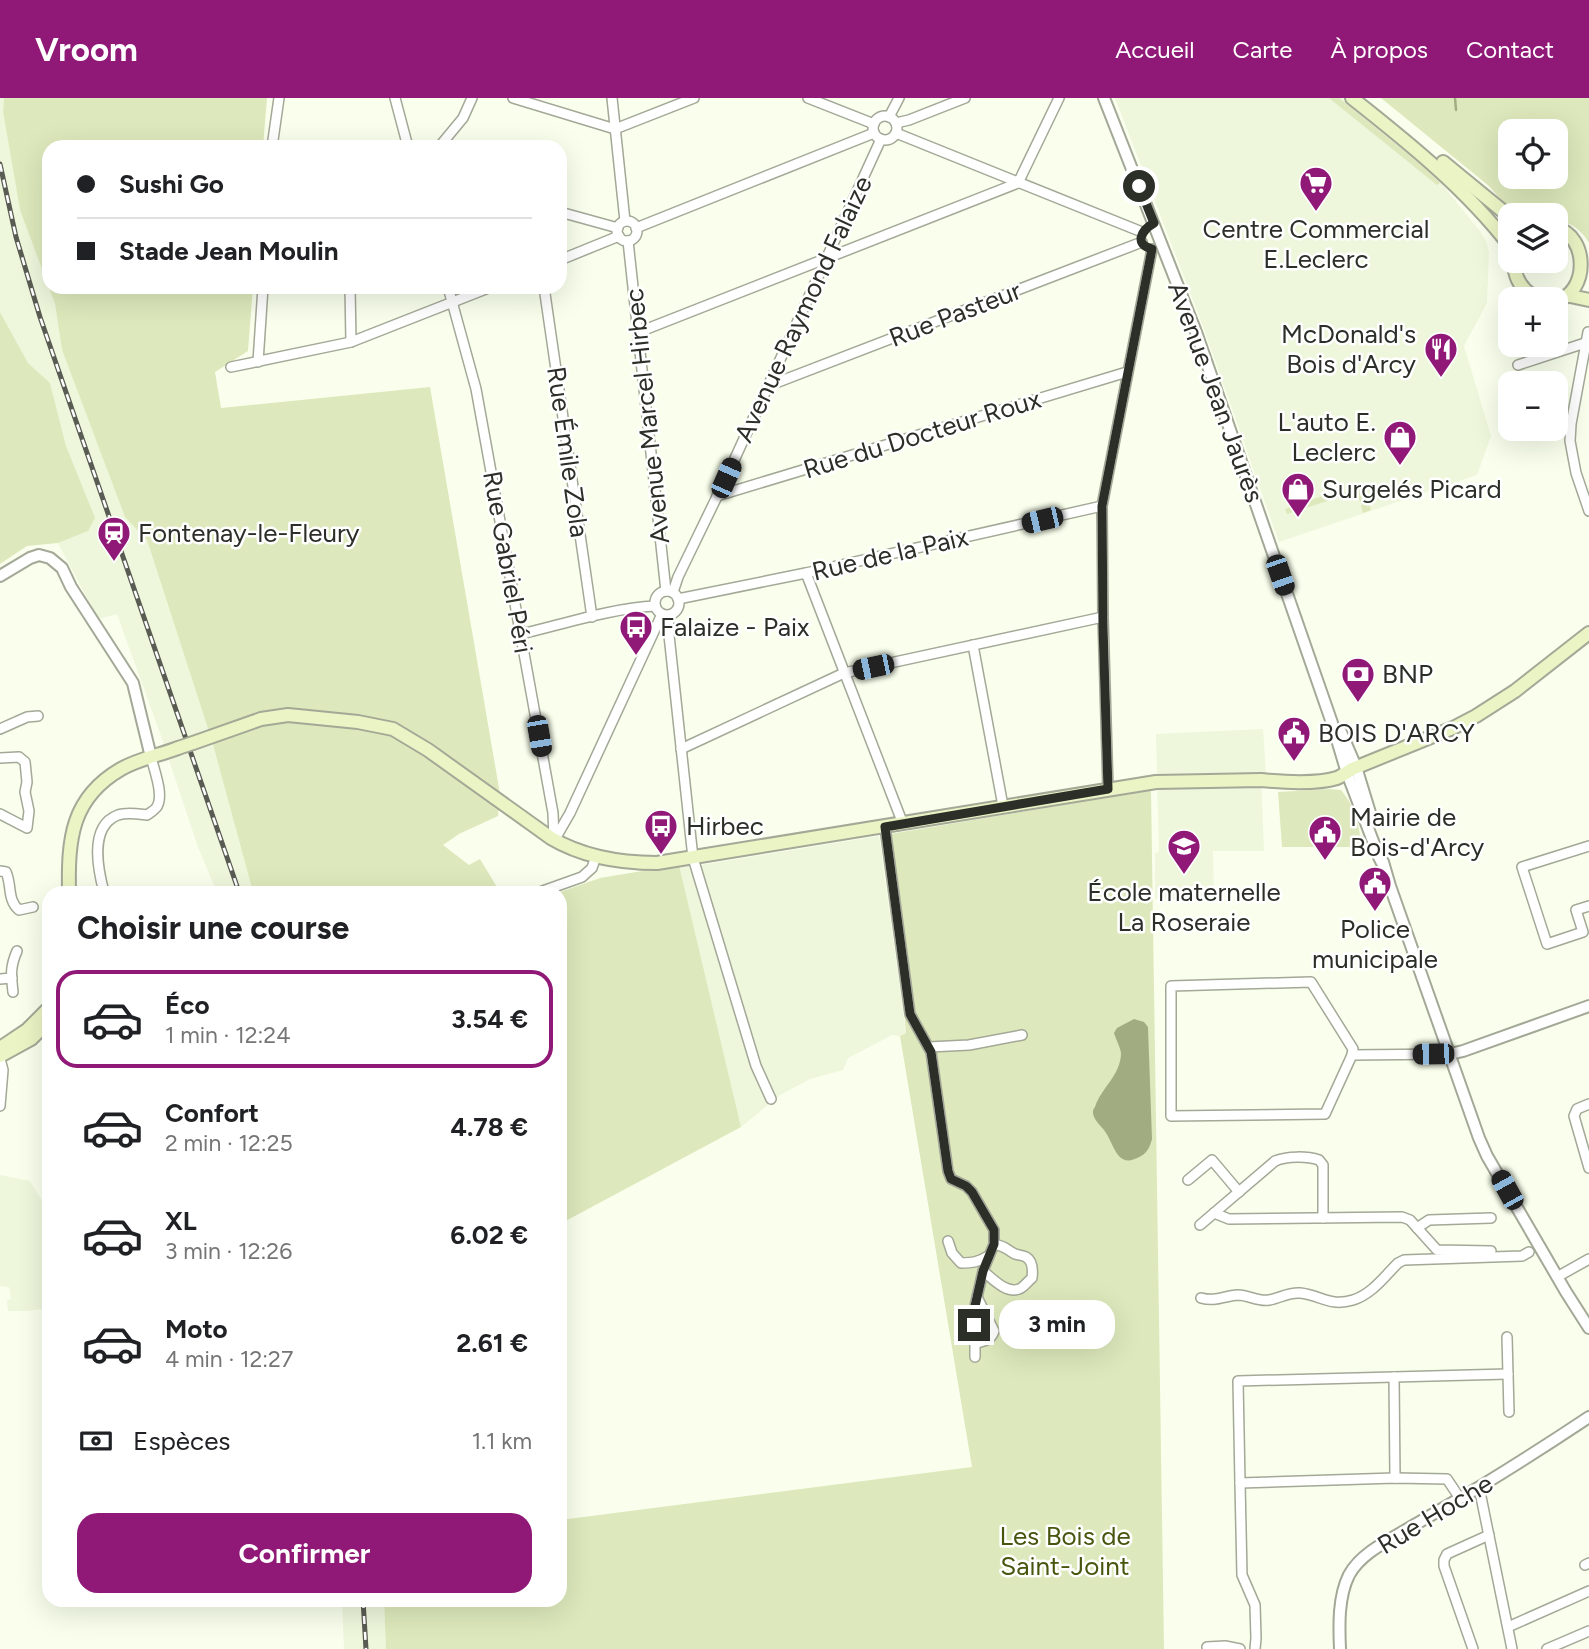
<!DOCTYPE html>
<html lang="fr">
<meta charset="utf-8">
<style>
body{margin:0;font-family:Figtree,sans-serif;background:#f2f2f2;color:#202124;height:100vh;display:flex;flex-direction:column;font-size:26px;white-space:nowrap}
*{box-sizing:border-box;margin:0}
p{font-size:23px;color:#757577}
.icon{flex:none;width:38px;height:38px;fill:none;stroke:currentColor;stroke-width:2;stroke-linecap:round;stroke-linejoin:round}
.map{position:relative;flex:1;overflow:hidden}
.side{position:absolute;left:42px;top:788px;width:525px;height:721px;display:flex;flex-direction:column;background:#fff;border-radius:21px;box-shadow:0 7px 28px #0002}
.side>*{flex:none}
.top-card{position:absolute;left:42px;top:42px;width:525px;height:154px;border-radius:21px;box-shadow:0 7px 28px #0002;display:grid;align-content:center;height:154px;padding:0 35px;background:#fff}
.buttons{position:absolute;left:1498px;top:21px;display:grid;gap:14px}
.buttons a{display:grid;place-items:center;width:70px;height:70px;border-radius:14px;background:#fff;box-shadow:0 7px 28px #0002;font-size:35px}
.end{position:absolute;width:32px;height:32px;margin:-16px;border:9px solid #2c2e28;background:#fff;box-shadow:0 0 0 4px #fff}
.from{border-radius:50%}
.bubble{position:absolute;height:49px;border-radius:21px;background:#fff;box-shadow:0 7px 28px #0002;font-size:23px;font-weight:700;line-height:49px;text-align:center}
.car{position:absolute;width:21px;height:42px;margin:-21px -10px;border-radius:9px;box-shadow:0 0 5px 2px #0007;background:linear-gradient(#222 24%,#8ab4d8 0 40%,#222 0 76%,#8ab4d8 0 86%,#222 0)}
.top-card b{display:flex;align-items:center;gap:24px;height:66px;font-size:26px}
.top-card b+b{border-top:2px solid #e0e0e0}
.top-card i{width:18px;height:18px;background:#202124}
ul{padding:0;list-style:none}
li{display:flex;align-items:center;gap:21px;height:98px;margin:0 14px 10px;padding:0 21px;border:4px solid transparent;border-radius:21px}
li div{flex:1}
li b{display:block;font-size:26px}
li em{font-style:normal;font-weight:700}
li.current{border-color:#901877}
li>.icon{width:63px;height:63px;stroke-width:1.5}
h2{padding:0 35px;font-size:32px;line-height:84px}
.pay{display:flex;align-items:center;gap:18px;height:77px;padding:0 35px;font-size:26px}
.pay p{margin-inline-start:auto}
.cta{display:flex;gap:14px;margin-top:auto;padding:14px 35px}
.cta a{flex:1;height:80px;border-radius:21px;background:#901877;color:#fff;font-size:28px;font-weight:700;line-height:80px;text-align:center}
header{display:flex;align-items:center;gap:42px;box-sizing:border-box;height:98px;padding:0 35px;background:#901877;color:#fff}
header strong{font-size:33px}
nav{display:flex;gap:38px;margin-inline-start:auto;font-size:24px}
.map>svg:first-child{display:block}
</style>
<header>
<strong>Vroom</strong>
<nav><a>Accueil</a><a>Carte</a><a>À propos</a><a>Contact</a></nav>
</header>
<div class="map">
<svg width="1589" height="1551" viewBox="0 0 1589 1551">
<rect width="100%" height="100%" fill="#f9ffec"/>
<g fill="#eef6dc">
<polygon points="0,0 4,0 3,14 20,112 55,206 62,252 125,419 147,442 212,643 253,794 217,794 198,749 161,638 117,516 98,521 58,445 88,433 50,285 28,265 0,214"/>
<polygon points="1115,0 1342,0 1424,67 1445,90 1480,133 1486,143 1489,154 1487,205 1464,248 1491,338 1477,377 1279,444 1200,220"/>
<polygon points="1263,631 1266,676 1261,677 1264,753 1213,753 1214,801 1155,801 1155,755 1159,754 1156,636"/>
<polygon points="879,738 906,935 900,938 892,937 848,960 843,972 810,981 780,997 741,1029 679,767 701,767"/>
<polygon points="0,1077 30,1083 49,1114 49,1210 28,1213 8,1213 7,1202 11,1201 9,1189 0,1188"/>
<polygon points="342,1502 384,1502 386,1551 344,1551"/>
</g>
<g fill="#dde9bc" fill-rule="evenodd">
<polygon points="4,0 267,0 263,49 49,49 49,189 253,189 248,253 215,274 221,310 430,289 500,696 498,718 459,736 443,747 469,767 480,761 500,794 253,794 212,643 147,442 125,419 62,252 55,206 20,112 3,14"/>
<polygon points="1329,0 1339,0 1423,68 1440,85 1437,87"/>
<path d="M 1381,0 L 1589,0 L 1589,145 C 1582,133 1571,123 1556,123 L 1556,117 L 1522,117 L 1508,110 L 1489,88 ZM 1510,33 L 1556,33 L 1556,79 L 1510,79 Z"/>
<polygon points="0,214 28,265 50,285 66,348 95,420 88,433 58,445 27,448 0,466"/>
<polygon points="1358,390 1365,393 1371,412 1363,415 1361,408 1362,407 1355,394 1287,416 1285,411 1337,393 1339,397"/>
<path d="M 1329,691 L 1341,692 C 1355,708 1360,728 1361,749 L 1282,749 L 1278,694 Z"/>
<polygon points="1151,692 1164,1551 386,1551 384,1502 560,1502 560,1422 972,1369 900,938 906,935 904,913 914,911 890,736"/>
<polygon points="679,767 741,1029 560,1126 560,794 600,780"/>
</g>
<path fill="#a1ad80" d="M 1134,921 L 1144,924 L 1148,929 L 1152,1041 C 1150,1048 1148,1054 1141,1058 C 1116,1073 1115,1046 1104,1032 C 1100,1027 1092,1020 1093,1013 C 1093,1012 1094,1010 1095,1009 C 1101,990 1121,977 1121,955 C 1120,948 1116,942 1114,935 L 1117,930 Z"/>
<g fill="none" stroke-linecap="round" stroke-linejoin="round">
<polyline stroke="#a1ad80" stroke-width="2.5" points="1455,0 1456,12"/>
<defs>
<g id="minor">
<polyline points="395,0 408,49"/>
<polyline points="513,0 615,31 694,0"/>
<polyline points="612,0 625,123"/>
<polyline points="808,0 874,26"/>
<circle cx="885" cy="30" r="12"/>
<polyline points="889,19 899,0"/>
<polyline points="896,25 909,22 965,0"/>
<polyline points="896,35 1142,134"/>
<polyline points="272,49 279,0"/>
<polyline points="439,49 463,20 472,0"/>
<polyline points="560,114 618,130"/>
<circle cx="627" cy="133" r="10"/>
<polyline points="636,130 874,35"/>
<polyline points="628,143 666,493"/>
<polyline points="560,162 619,138"/>
<polyline points="350,189 351,244"/>
<polyline points="448,189 476,291 553,715 554,742"/>
<polyline points="544,189 592,519"/>
<polyline points="639,234 1018,85 1059,0"/>
<polyline points="1588,234 1571,326 1570,343 1576,375 1589,413"/>
<polyline points="258,264 263,189"/>
<polyline points="1518,267 1585,245"/>
<polyline points="231,269 351,244 491,189"/>
<polyline points="768,288 1142,144"/>
<polyline points="717,398 1127,274"/>
<polyline points="806,475 903,726"/>
<circle cx="667" cy="505" r="12"/>
<polyline points="673,494 678,479 726,380 881,41"/>
<polyline points="678,501 806,475 1102,408"/>
<polyline points="670,517 668,528 693,760 756,968 771,1001"/>
<path d="M 521,536 C 564,526 612,510 655,508"/>
<polyline points="973,547 1003,708"/>
<polyline points="0,631 27,619 38,618"/>
<polyline points="681,651 844,575 1103,519"/>
<polyline points="0,660 19,659 25,664 27,684 25,694 29,713 27,730 0,716"/>
<polyline points="1108,691 1103,519 1102,408 1152,151"/>
<polyline points="885,729 910,916 931,954 948,1073 951,1081 966,1088 972,1094 994,1132 994,1146 983,1173 975,1208 975,1259"/>
<polyline points="555,741 570,715 662,516"/>
<polyline points="1589,748 1522,769 1547,846 1583,834 1576,812 1589,808"/>
<path d="M 0,773 L 6,774 C 12,787 7,802 19,812 L 33,809"/>
<path d="M 104,794 C 98,772 89,728 118,717 C 127,714 138,716 147,717 C 147,717 156,711 156,710 C 165,699 154,672 151,659"/>
<polyline points="540,794 582,779 592,770 596,758"/>
<polyline points="0,881 12,880"/>
<polygon points="1311,884 1353,951 1352,957 1325,1016 1171,1018 1171,888"/>
<path d="M 13,894 C 11,877 10,869 17,853"/>
<polyline points="929,949 969,947 1022,937"/>
<polyline points="1352,957 1450,956"/>
<polyline points="0,961 3,972 0,1008"/>
<polyline points="1589,1006 1577,1011 1574,1018 1589,1070"/>
<polyline points="1188,1082 1212,1062 1239,1094"/>
<polyline points="1214,1115 1229,1121 1402,1119 1410,1122 1437,1152 1491,1153"/>
<path d="M 1200,1127 L 1275,1063 C 1287,1058 1307,1058 1319,1062 L 1323,1067 L 1323,1120"/>
<polyline points="1417,1130 1429,1122 1491,1120"/>
<path d="M 948,1143 L 952,1155 L 961,1165 C 972,1165 979,1164 988,1158"/>
<path d="M 983,1173 C 992,1180 1006,1196 1019,1191 C 1023,1190 1028,1183 1032,1180 C 1033,1172 1033,1163 1026,1159 C 1022,1157 1018,1157 1015,1156 C 1004,1150 1007,1149 994,1146"/>
<polyline points="1557,1179 1589,1161"/>
<path d="M 1201,1200 C 1216,1204 1223,1198 1238,1197 C 1249,1197 1258,1204 1269,1202 C 1281,1200 1288,1194 1300,1195 C 1321,1197 1329,1209 1353,1202 C 1372,1196 1384,1179 1398,1165 L 1404,1162 L 1522,1158 L 1529,1154"/>
<polyline points="1507,1239 1509,1314"/>
<path d="M 976,1245 C 985,1243 991,1242 994,1233 L 977,1199"/>
<polyline points="1394,1279 1395,1380"/>
<polyline points="1240,1385 1242,1477 1255,1507 1256,1540 1255,1551"/>
<polyline points="1479,1389 1512,1551"/>
<polyline points="1459,1399 1447,1381 1395,1380 1240,1385 1238,1283 1508,1276"/>
<polyline points="1585,1467 1589,1465"/>
<polyline points="1508,1529 1589,1493"/>
<polyline points="1207,1549 1225,1548 1240,1551"/>
<polyline points="1473,1551 1444,1468 1444,1462 1447,1456 1489,1437"/>
<polyline points="1547,1551 1589,1533"/>
</g>
<g id="tertiary">
<polyline points="1104,0 1196,234 1332,625 1347,675 1379,759 1384,769"/>
<polyline points="0,478 30,460 39,457 50,460 62,470 71,489 133,585 151,659"/>
<polyline points="1341,634 1356,669 1371,718"/>
<polyline points="1383,764 1390,788 1479,1040 1487,1058 1566,1194 1589,1230"/>
<polyline points="1450,956 1463,953 1589,908"/>
<path d="M 1340,1551 C 1339,1528 1338,1499 1349,1477 C 1362,1453 1394,1440 1416,1426 C 1438,1413 1459,1401 1481,1388 C 1517,1366 1553,1343 1589,1319"/>
</g>
<g id="secondary">
<path d="M 1352,0 C 1409,45 1466,91 1510,148"/>
<polyline points="1443,64 1510,119"/>
<path d="M 1556,130 C 1589,138 1589,195 1556,203"/>
<path d="M 1514,163 C 1514,181 1522,193 1538,201"/>
<polyline points="1570,198 1589,202"/>
<path d="M 193,645 L 261,621 L 288,617 L 358,624 L 393,631 L 428,652 L 551,740 C 583,759 620,765 657,765 L 1156,684 L 1261,682 C 1281,684 1317,686 1337,680 C 1342,678 1347,674 1352,671 L 1453,630 L 1476,618 L 1515,593 L 1589,535"/>
<path d="M 69,794 C 68,741 71,700 121,671 C 138,661 160,657 178,650"/>
<polyline points="0,950 27,932 49,910"/>
<polyline points="0,958 31,941 49,923"/>
</g>
</defs>
<use href="#minor" stroke="#a3a897" stroke-width="12"/>
<use href="#tertiary" stroke="#a3a897" stroke-width="14"/>
<use href="#secondary" stroke="#a3a897" stroke-width="16"/>
<use href="#minor" stroke="#fff" stroke-width="9"/>
<use href="#tertiary" stroke="#fff" stroke-width="10"/>
<use href="#secondary" stroke="#eaf4c4" stroke-width="12"/>
<defs>
<g id="rail">
<polyline points="0,66 16,139 40,219 239,794"/>
<polyline points="363,1502 366,1551"/>
</g>
</defs>
<use href="#rail" stroke="#595c53" stroke-width="5"/>
<use href="#rail" stroke="#fff" stroke-width="2.5" stroke-dasharray="8" stroke-linecap="butt"/>
<defs>
<polyline id="secondary-bridge" points="178,650 193,645"/>
</defs>
<use href="#secondary-bridge" stroke="#a3a897" stroke-width="16" stroke-linecap="butt"/>
<use href="#secondary-bridge" stroke="#eaf4c4" stroke-width="12"/>
</g>
<g fill="none" stroke-linecap="round" stroke-linejoin="round">
<path stroke="#2c2e28" stroke-width="9" d="M 974,1227 L 975,1208 L 983,1173 L 994,1146 L 994,1132 L 972,1094 L 966,1088 L 951,1081 L 948,1073 L 931,954 L 910,916 L 885,729 L 1108,691 L 1103,528 L 1102,408 L 1152,151 C 1133,146 1142,132 1154,125 L 1139,88"/>
</g>
<defs>
<symbol id="supermarket-pin" viewBox="-11 -11 22 30"><path d="M0 17L-7.5 6A9.5 9.5 0 1 1 7.5 6Z" fill="#901877" stroke="#fff"/><path d="M-6-5.5h2.5l.6 2H6L4.5 2H-2.5L-4.4-4H-6ZM-1.5 3.2a1.3 1.3 0 1 0 .1 0ZM3 3.2a1.3 1.3 0 1 0 .1 0Z" fill="#fff"/></symbol>
<symbol id="restaurant-pin" viewBox="-11 -11 22 30"><path d="M0 17L-7.5 6A9.5 9.5 0 1 1 7.5 6Z" fill="#901877" stroke="#fff"/><path d="M-5-6h1v4h1v-4h1v4h1v-4h1v5L-1.5 .5V6h-2V.5L-5-1ZM5-6V6H3V1.5H1.5Q1.5-4 5-6Z" fill="#fff"/></symbol>
<symbol id="shop-pin" viewBox="-11 -11 22 30"><path d="M0 17L-7.5 6A9.5 9.5 0 1 1 7.5 6Z" fill="#901877" stroke="#fff"/><path d="M-5-2.5h2.3a2.7 3.5 0 0 1 5.4 0H5L5.5 6h-11ZM-1.5-2.5h3a1.5 2.3 0 0 0-3 0Z" fill="#fff"/></symbol>
<symbol id="station-pin" viewBox="-11 -11 22 30"><path d="M0 17L-7.5 6A9.5 9.5 0 1 1 7.5 6Z" fill="#901877" stroke="#fff"/><path d="M-3-6H3Q5-6 5-4V2Q5 4 3 4L4.5 6H3L1.5 4h-3L-3 6H-4.5L-3 4Q-5 4-5 2V-4Q-5-6-3-6ZM-3.5-4v3h7v-3ZM-3.5 1v1.5H-2V1ZM2 1v1.5H3.5V1Z" fill="#fff"/></symbol>
<symbol id="bus-pin" viewBox="-11 -11 22 30"><path d="M0 17L-7.5 6A9.5 9.5 0 1 1 7.5 6Z" fill="#901877" stroke="#fff"/><path d="M-5-6H5V4H4V6H2V4H-2V6H-4V4H-5ZM-3.5-4V0h7V-4ZM-3.5 1.2v1.5H-2V1.2ZM2 1.2v1.5H3.5V1.2Z" fill="#fff"/></symbol>
<symbol id="bank-pin" viewBox="-11 -11 22 30"><path d="M0 17L-7.5 6A9.5 9.5 0 1 1 7.5 6Z" fill="#901877" stroke="#fff"/><path d="M-6-4H6V4H-6ZM0-2.3a2.3 2.3 0 1 0 0 4.6a2.3 2.3 0 1 0 0-4.6Z" fill="#fff"/></symbol>
<symbol id="civic-pin" viewBox="-11 -11 22 30"><path d="M0 17L-7.5 6A9.5 9.5 0 1 1 7.5 6Z" fill="#901877" stroke="#fff"/><path d="M-.6-6.5H3V-4.5H.6V-3L4-1V1h2V6H-6V1h2V-1L-.6-3ZM-1.2 2.5V6h2.4V2.5Z" fill="#fff"/></symbol>
<symbol id="school-pin" viewBox="-11 -11 22 30"><path d="M0 17L-7.5 6A9.5 9.5 0 1 1 7.5 6Z" fill="#901877" stroke="#fff"/><path d="M0-5L7-2L0 1L-7-2ZM-4 1L0 2.5L4 1V4Q0 6-4 4Z" fill="#fff"/></symbol>
</defs>
<g fill-rule="evenodd">
<use href="#supermarket-pin" x="1297" y="66" width="38" height="52"/>
<use href="#restaurant-pin" x="1422" y="232" width="38" height="52"/>
<use href="#shop-pin" x="1381" y="320" width="38" height="52"/>
<use href="#shop-pin" x="1279" y="372" width="38" height="52"/>
<use href="#station-pin" x="95" y="416" width="38" height="52"/>
<use href="#bus-pin" x="617" y="510" width="38" height="52"/>
<use href="#bank-pin" x="1339" y="557" width="38" height="52"/>
<use href="#civic-pin" x="1275" y="616" width="38" height="52"/>
<use href="#bus-pin" x="642" y="709" width="38" height="52"/>
<use href="#civic-pin" x="1306" y="715" width="38" height="52"/>
<use href="#school-pin" x="1165" y="729" width="38" height="52"/>
<use href="#civic-pin" x="1356" y="766" width="38" height="52"/>
</g>
<g text-anchor="middle" stroke-width="5" stroke-linejoin="round" paint-order="stroke">
<g font-size="26" fill="#2c2e28" stroke="#fff" text-anchor="start">
<text x="1316" y="140" text-anchor="middle">Centre Commercial<tspan x="1316" dy="30">E.Leclerc</tspan></text>
<text x="1416" y="245" text-anchor="end">McDonald's<tspan x="1416" dy="30">Bois d'Arcy</tspan></text>
<text x="1376" y="333" text-anchor="end">L'auto E.<tspan x="1376" dy="30">Leclerc</tspan></text>
<text x="1322" y="400">Surgelés Picard</text>
<text x="138" y="444">Fontenay-le-Fleury</text>
<text x="660" y="538">Falaize - Paix</text>
<text x="1382" y="585">BNP</text>
<text x="1318" y="644">BOIS D'ARCY</text>
<text x="1350" y="728">Mairie de<tspan x="1350" dy="30">Bois-d'Arcy</tspan></text>
<text x="686" y="737">Hirbec</text>
<text x="1184" y="803" text-anchor="middle">École maternelle<tspan x="1184" dy="30">La Roseraie</tspan></text>
<text x="1375" y="840" text-anchor="middle">Police<tspan x="1375" dy="30">municipale</tspan></text>
</g>
<g font-size="26" fill="#2c2e28" stroke="#fff">
<text transform="translate(803 211) rotate(-65)" y="9">Avenue Raymond Falaize</text>
<text transform="translate(955 216) rotate(-21)" y="9">Rue Pasteur</text>
<text transform="translate(1216 294) rotate(70)" y="9">Avenue Jean Jaurès</text>
<text transform="translate(647 318) rotate(-96)" y="9">Avenue Marcel Hirbec</text>
<text transform="translate(922 336) rotate(-17)" y="9">Rue du Docteur Roux</text>
<text transform="translate(568 354) rotate(82)" y="9">Rue Émile Zola</text>
<text transform="translate(890 456) rotate(-13)" y="9">Rue de la Paix</text>
<text transform="translate(508 464) rotate(80)" y="9">Rue Gabriel Péri</text>
<text transform="translate(1435 1416) rotate(-31)" y="9">Rue Hoche</text>
</g>
<g font-size="26" fill="#47550d" stroke="#fff">
<text x="1065" y="1447">Les Bois de<tspan x="1065" dy="30">Saint-Joint</tspan></text>
</g>
</g>
</svg>
<div class="buttons">
<a><svg class="icon" aria-label="locate" viewBox="0 0 24 24"><circle cx="12" cy="12" r="6"/><path d="M12 2v4M12 18v4M2 12h4M18 12h4"/></svg></a>
<a><svg class="icon" aria-label="layers" viewBox="0 0 24 24"><path d="M12 4l9 5-9 5-9-5zM3 14l9 5 9-5"/></svg></a>
<a>+</a>
<a>−</a>
</div>
<i class="end from" style="left:1139px;top:88px"></i>
<i class="end" style="left:974px;top:1227px"></i>
<div class="bubble" style="left:999px;top:1202px;width:116px">3 min</div>
<i class="car" style="left:726px;top:380px;rotate:24deg"></i>
<i class="car" style="left:1042px;top:422px;rotate:257deg"></i>
<i class="car" style="left:1280px;top:477px;rotate:161deg"></i>
<i class="car" style="left:873px;top:569px;rotate:258deg"></i>
<i class="car" style="left:539px;top:638px;rotate:170deg"></i>
<i class="car" style="left:1433px;top:956px;rotate:269deg"></i>
<i class="car" style="left:1507px;top:1092px;rotate:331deg"></i>
<div class="top-card">
<b><i class="from"></i>Sushi Go</b>
<b><i></i>Stade Jean Moulin</b>
</div>
<section class="side">
<h2>Choisir une course</h2>
<ul>
<li class="current"><svg class="icon" aria-label="car" viewBox="0 0 24 24"><path d="M5 17H2v-5l4-1 3-4h7l3 4 3 1v5h-3M9 17h6M6 11h13"/><circle cx="7" cy="17" r="2"/><circle cx="17" cy="17" r="2"/></svg><div><b>Éco</b><p>1 min · 12:24</p></div><em>3.54 €</em></li>
<li><svg class="icon" aria-label="car" viewBox="0 0 24 24"><path d="M5 17H2v-5l4-1 3-4h7l3 4 3 1v5h-3M9 17h6M6 11h13"/><circle cx="7" cy="17" r="2"/><circle cx="17" cy="17" r="2"/></svg><div><b>Confort</b><p>2 min · 12:25</p></div><em>4.78 €</em></li>
<li><svg class="icon" aria-label="car" viewBox="0 0 24 24"><path d="M5 17H2v-5l4-1 3-4h7l3 4 3 1v5h-3M9 17h6M6 11h13"/><circle cx="7" cy="17" r="2"/><circle cx="17" cy="17" r="2"/></svg><div><b>XL</b><p>3 min · 12:26</p></div><em>6.02 €</em></li>
<li><svg class="icon" aria-label="car" viewBox="0 0 24 24"><path d="M5 17H2v-5l4-1 3-4h7l3 4 3 1v5h-3M9 17h6M6 11h13"/><circle cx="7" cy="17" r="2"/><circle cx="17" cy="17" r="2"/></svg><div><b>Moto</b><p>4 min · 12:27</p></div><em>2.61 €</em></li>
</ul>
<div class="pay"><svg class="icon" aria-label="cash" viewBox="0 0 24 24"><path d="M3 7h18v10H3z"/><circle cx="12" cy="12" r="2"/></svg>Espèces<p>1.1 km</p></div>
<div class="cta"><a>Confirmer</a></div>
</section>
</div>
